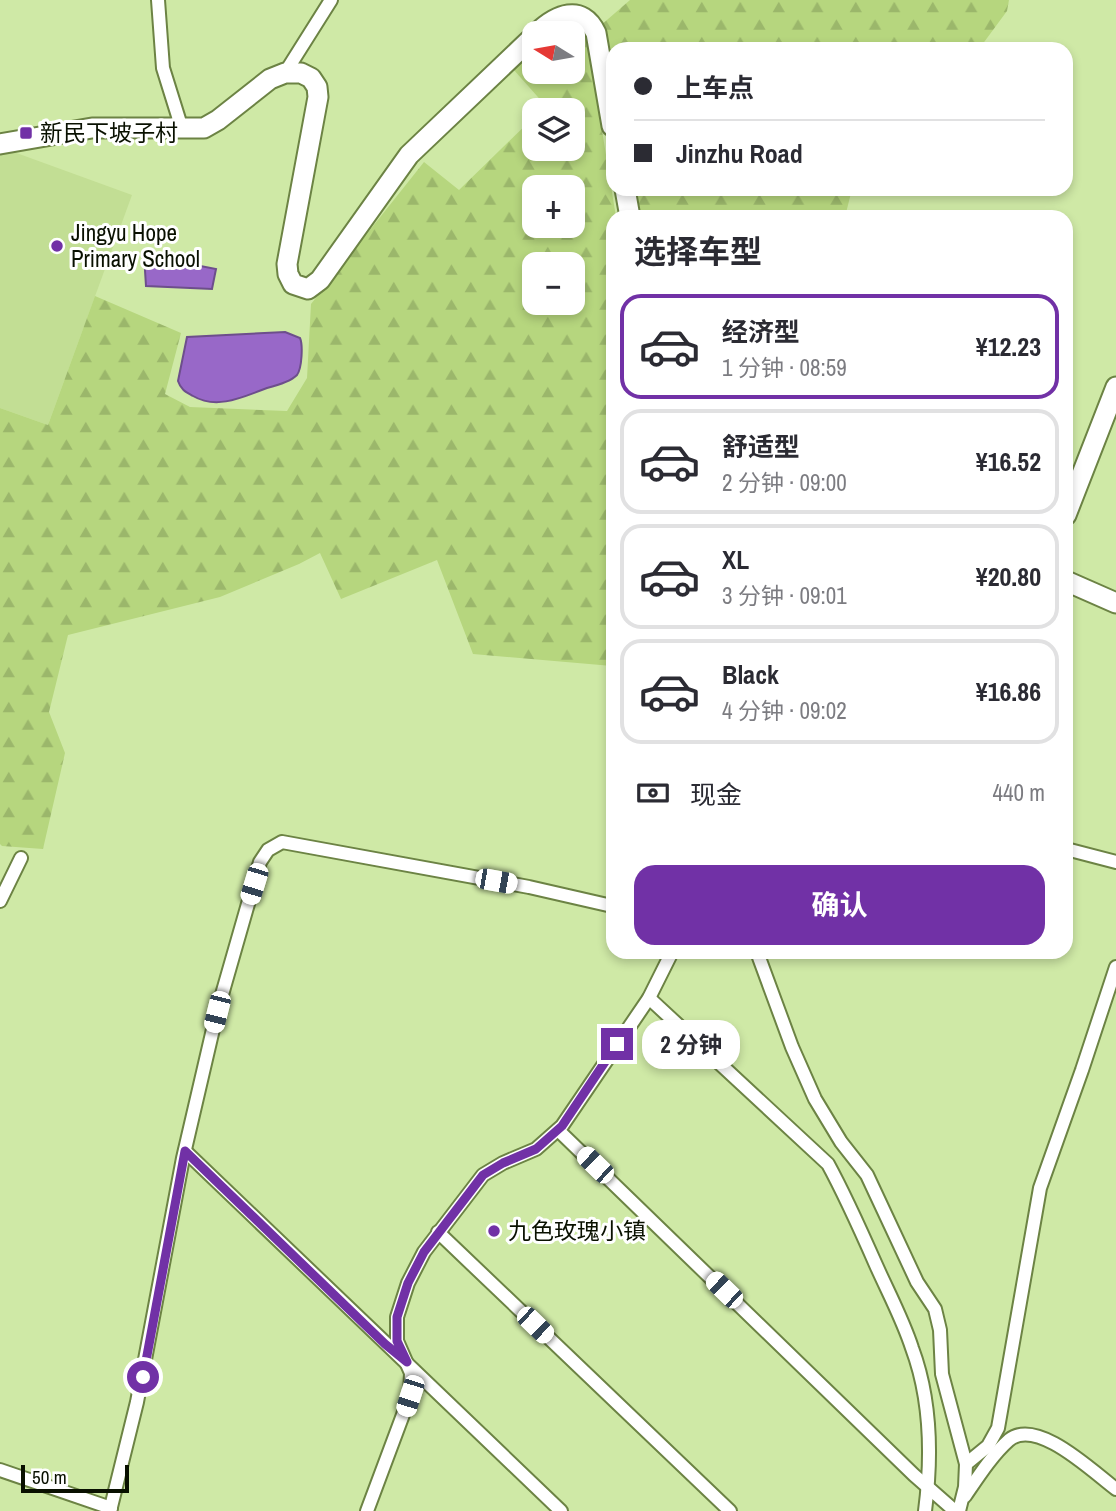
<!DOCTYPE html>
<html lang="zh">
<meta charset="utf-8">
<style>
body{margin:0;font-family:"Archivo Narrow","Noto Sans SC",sans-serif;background:#f7f7f7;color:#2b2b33;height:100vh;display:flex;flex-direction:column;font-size:26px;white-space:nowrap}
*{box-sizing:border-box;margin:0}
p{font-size:23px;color:#7c7c81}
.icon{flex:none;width:38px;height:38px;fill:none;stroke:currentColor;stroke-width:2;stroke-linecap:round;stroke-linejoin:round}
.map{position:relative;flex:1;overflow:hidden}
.panel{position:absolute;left:606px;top:210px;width:467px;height:749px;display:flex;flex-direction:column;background:#fff;border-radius:21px;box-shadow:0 4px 10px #0003}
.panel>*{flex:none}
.hud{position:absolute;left:606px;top:42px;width:467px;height:154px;border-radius:21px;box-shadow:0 4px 10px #0003;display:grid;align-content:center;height:154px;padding:0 28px;background:#fff}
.needle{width:46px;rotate:281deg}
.fabs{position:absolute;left:522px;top:21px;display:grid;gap:14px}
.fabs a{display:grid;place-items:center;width:63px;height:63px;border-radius:14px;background:#fff;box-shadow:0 4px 10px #0003;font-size:35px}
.scale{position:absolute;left:21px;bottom:18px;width:108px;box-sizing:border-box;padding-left:7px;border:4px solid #091000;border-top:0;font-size:19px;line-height:24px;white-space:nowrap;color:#091000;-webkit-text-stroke:5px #fff;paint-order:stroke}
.end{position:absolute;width:32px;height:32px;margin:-16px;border:9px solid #7131a6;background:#fff;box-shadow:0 0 0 4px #fff}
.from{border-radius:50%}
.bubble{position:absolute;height:49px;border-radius:21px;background:#fff;box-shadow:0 4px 10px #0003;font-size:23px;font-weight:700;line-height:49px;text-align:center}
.car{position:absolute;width:21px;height:42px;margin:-21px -10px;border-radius:9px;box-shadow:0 0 5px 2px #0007;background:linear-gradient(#fff 24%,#345 0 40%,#fff 0 76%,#345 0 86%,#fff 0)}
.hud b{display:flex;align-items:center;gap:24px;height:66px;font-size:26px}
.hud b+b{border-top:2px solid #e1e1e2}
.hud i{width:18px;height:18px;background:#2b2b33}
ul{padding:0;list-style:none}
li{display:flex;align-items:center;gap:21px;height:105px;margin:0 14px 10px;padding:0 14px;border:4px solid #e1e1e2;border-radius:21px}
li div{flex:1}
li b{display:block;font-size:26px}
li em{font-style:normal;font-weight:700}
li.current{border-color:#7131a6}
li>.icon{width:63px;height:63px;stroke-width:1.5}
h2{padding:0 28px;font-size:32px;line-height:84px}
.pay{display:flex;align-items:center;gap:18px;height:77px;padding:0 28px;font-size:26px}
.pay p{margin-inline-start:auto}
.primary-button{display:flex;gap:14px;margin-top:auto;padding:14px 28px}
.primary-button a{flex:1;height:80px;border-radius:21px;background:#7131a6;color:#fff;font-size:28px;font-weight:700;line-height:80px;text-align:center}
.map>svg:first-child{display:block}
</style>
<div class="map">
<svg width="1116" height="1511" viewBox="0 0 1116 1511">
<defs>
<pattern id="forest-firs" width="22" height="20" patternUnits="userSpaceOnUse" patternTransform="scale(1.75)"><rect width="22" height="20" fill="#b6d67e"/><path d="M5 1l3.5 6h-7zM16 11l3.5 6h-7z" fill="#9bb76b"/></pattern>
</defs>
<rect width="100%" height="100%" fill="#cfe9a6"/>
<polygon fill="#c2de94" points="0,151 11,151 132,195 48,425 0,408"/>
<g fill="url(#forest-firs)" fill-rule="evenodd">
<polygon points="630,0 1009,0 1007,11 979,49 612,49 612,90 600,26"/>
<path d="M 566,24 L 587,37 L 616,217 L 612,217 L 612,666 L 473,654 L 437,560 L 341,599 L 320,553 L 299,564 L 220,597 L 68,635 L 49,712 L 65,753 L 43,849 L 2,846 L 0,844 L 0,408 L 48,425 L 95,296 L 181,333 L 165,394 L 190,407 L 287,411 L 307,378 L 311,304 L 424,162 L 459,190 L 534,117 L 534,149 L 572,149 L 572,110 L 540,110 L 545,105 L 513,69 L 534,52 L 534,72 L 572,72 L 572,33 L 555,33 ZM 534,187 L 572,187 L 572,226 L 534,226 ZM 534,264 L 572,264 L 572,303 L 534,303 Z"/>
<polygon points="632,189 852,189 845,217 637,217"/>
</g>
<g fill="#9868c8" stroke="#6d4e8c" stroke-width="2">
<polygon points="144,255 216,269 212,289 146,286"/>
<path d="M 285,332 L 300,338 C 303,345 302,368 297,375 C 290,382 275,386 267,388 C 243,397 217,410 193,396 C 186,392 181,390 178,381 L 187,337 Z"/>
</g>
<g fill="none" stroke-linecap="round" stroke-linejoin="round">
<defs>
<g id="street">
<polyline points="158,0 163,68 182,129"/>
<polyline points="285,73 331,0"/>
<polyline points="1066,849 1116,862"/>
<polyline points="0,901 21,858"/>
<polyline points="757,952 792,1047 815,1099 841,1142 867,1175 917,1282 935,1309 940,1330 942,1374 966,1464 965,1487 959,1511"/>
<path d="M 649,998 L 828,1164 C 846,1197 861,1231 876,1265 C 888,1292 903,1320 912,1348 C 931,1399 932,1457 925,1511"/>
<polyline points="558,1130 914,1475 955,1511"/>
<polyline points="185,1151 561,1511"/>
<polyline points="438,1232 730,1511"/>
<polyline points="966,1464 988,1446 998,1428 1040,1188 1082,1070 1116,967"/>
<polyline points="0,1470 111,1508"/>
<path d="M 965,1496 C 978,1477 992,1455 1009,1440 C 1037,1417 1093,1472 1116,1489"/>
<polyline points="110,1511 137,1402 183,1158 217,1012 260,862 268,850 282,842 529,887 612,906"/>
<polyline points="367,1511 410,1396 411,1373 397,1341 397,1317 408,1283 424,1252 483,1175 503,1163 536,1149 562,1126 649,998 672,952"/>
</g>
<g id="secondary">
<path d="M 537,33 C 556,15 582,3 596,33 L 612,126"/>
<polyline points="0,144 92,128 204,128 218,120 270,79 285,73 301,73 311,78 317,87 318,97 287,264 288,274 293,284 308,289 320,280 409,155 534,36"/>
<polyline points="625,189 630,217"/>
<polyline points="1066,515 1116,387"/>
<polyline points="1066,581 1116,603"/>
</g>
</defs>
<use href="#street" stroke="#6c8344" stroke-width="16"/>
<use href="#secondary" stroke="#6c8344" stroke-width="23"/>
<use href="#street" stroke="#fff" stroke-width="12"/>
<use href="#secondary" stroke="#fff" stroke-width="19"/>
</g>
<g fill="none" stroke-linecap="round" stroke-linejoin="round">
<polyline stroke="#7131a6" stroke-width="9" points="143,1377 185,1151 385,1344 407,1362 397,1341 397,1317 408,1283 424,1252 483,1175 503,1163 536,1149 562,1126 617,1044"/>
</g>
<g fill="#7131a6" stroke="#fff" stroke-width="2.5">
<rect x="19" y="126" width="14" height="14" rx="3.5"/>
<circle cx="57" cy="246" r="7"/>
<circle cx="494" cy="1231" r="7"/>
</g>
<g text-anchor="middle" stroke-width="6" stroke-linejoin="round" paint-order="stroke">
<g font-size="23" fill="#091000" stroke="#fff" text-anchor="start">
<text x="40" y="141">新民下坡子村</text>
<text x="71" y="241">Jingyu Hope<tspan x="71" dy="26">Primary School</tspan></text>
<text x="508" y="1239">九色玫瑰小镇</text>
</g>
</g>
</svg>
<div class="fabs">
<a><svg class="needle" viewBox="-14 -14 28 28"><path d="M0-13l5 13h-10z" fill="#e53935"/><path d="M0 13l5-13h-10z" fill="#7c7c81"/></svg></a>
<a><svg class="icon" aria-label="layers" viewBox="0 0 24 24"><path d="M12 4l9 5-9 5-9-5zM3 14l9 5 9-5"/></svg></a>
<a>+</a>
<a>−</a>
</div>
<div class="scale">50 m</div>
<i class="end from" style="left:143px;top:1377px"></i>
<i class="end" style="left:617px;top:1044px"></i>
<div class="bubble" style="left:642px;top:1020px;width:98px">2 分钟</div>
<i class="car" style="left:496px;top:881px;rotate:100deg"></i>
<i class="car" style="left:254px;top:884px;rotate:197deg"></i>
<i class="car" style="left:217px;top:1012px;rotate:194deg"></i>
<i class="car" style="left:595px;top:1165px;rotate:314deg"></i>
<i class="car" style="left:724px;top:1290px;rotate:314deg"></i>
<i class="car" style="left:535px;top:1325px;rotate:134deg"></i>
<i class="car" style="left:410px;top:1396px;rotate:198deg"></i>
<div class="hud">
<b><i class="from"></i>上车点</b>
<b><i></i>Jinzhu Road</b>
</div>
<section class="panel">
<h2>选择车型</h2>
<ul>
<li class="current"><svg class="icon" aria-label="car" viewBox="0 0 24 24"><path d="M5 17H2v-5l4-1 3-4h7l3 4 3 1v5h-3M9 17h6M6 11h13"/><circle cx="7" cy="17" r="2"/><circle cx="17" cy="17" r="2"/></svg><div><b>经济型</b><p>1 分钟 · 08:59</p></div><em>¥12.23</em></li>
<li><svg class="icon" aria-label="car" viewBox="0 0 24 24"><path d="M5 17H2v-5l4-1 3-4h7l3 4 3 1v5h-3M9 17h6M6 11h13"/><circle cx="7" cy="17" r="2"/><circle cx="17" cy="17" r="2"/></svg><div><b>舒适型</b><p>2 分钟 · 09:00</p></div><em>¥16.52</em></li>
<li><svg class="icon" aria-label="car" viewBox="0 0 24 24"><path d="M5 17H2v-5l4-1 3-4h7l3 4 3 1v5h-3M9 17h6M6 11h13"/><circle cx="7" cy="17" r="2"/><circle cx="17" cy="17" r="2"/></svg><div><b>XL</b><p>3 分钟 · 09:01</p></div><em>¥20.80</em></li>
<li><svg class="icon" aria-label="car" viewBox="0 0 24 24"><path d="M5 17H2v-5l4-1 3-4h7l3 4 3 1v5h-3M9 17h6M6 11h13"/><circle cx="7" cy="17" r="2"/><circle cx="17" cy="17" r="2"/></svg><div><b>Black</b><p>4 分钟 · 09:02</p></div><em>¥16.86</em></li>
</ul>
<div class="pay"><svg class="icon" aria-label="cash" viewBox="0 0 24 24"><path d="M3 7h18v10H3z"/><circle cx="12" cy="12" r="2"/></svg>现金<p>440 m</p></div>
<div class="primary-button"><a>确认</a></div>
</section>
</div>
